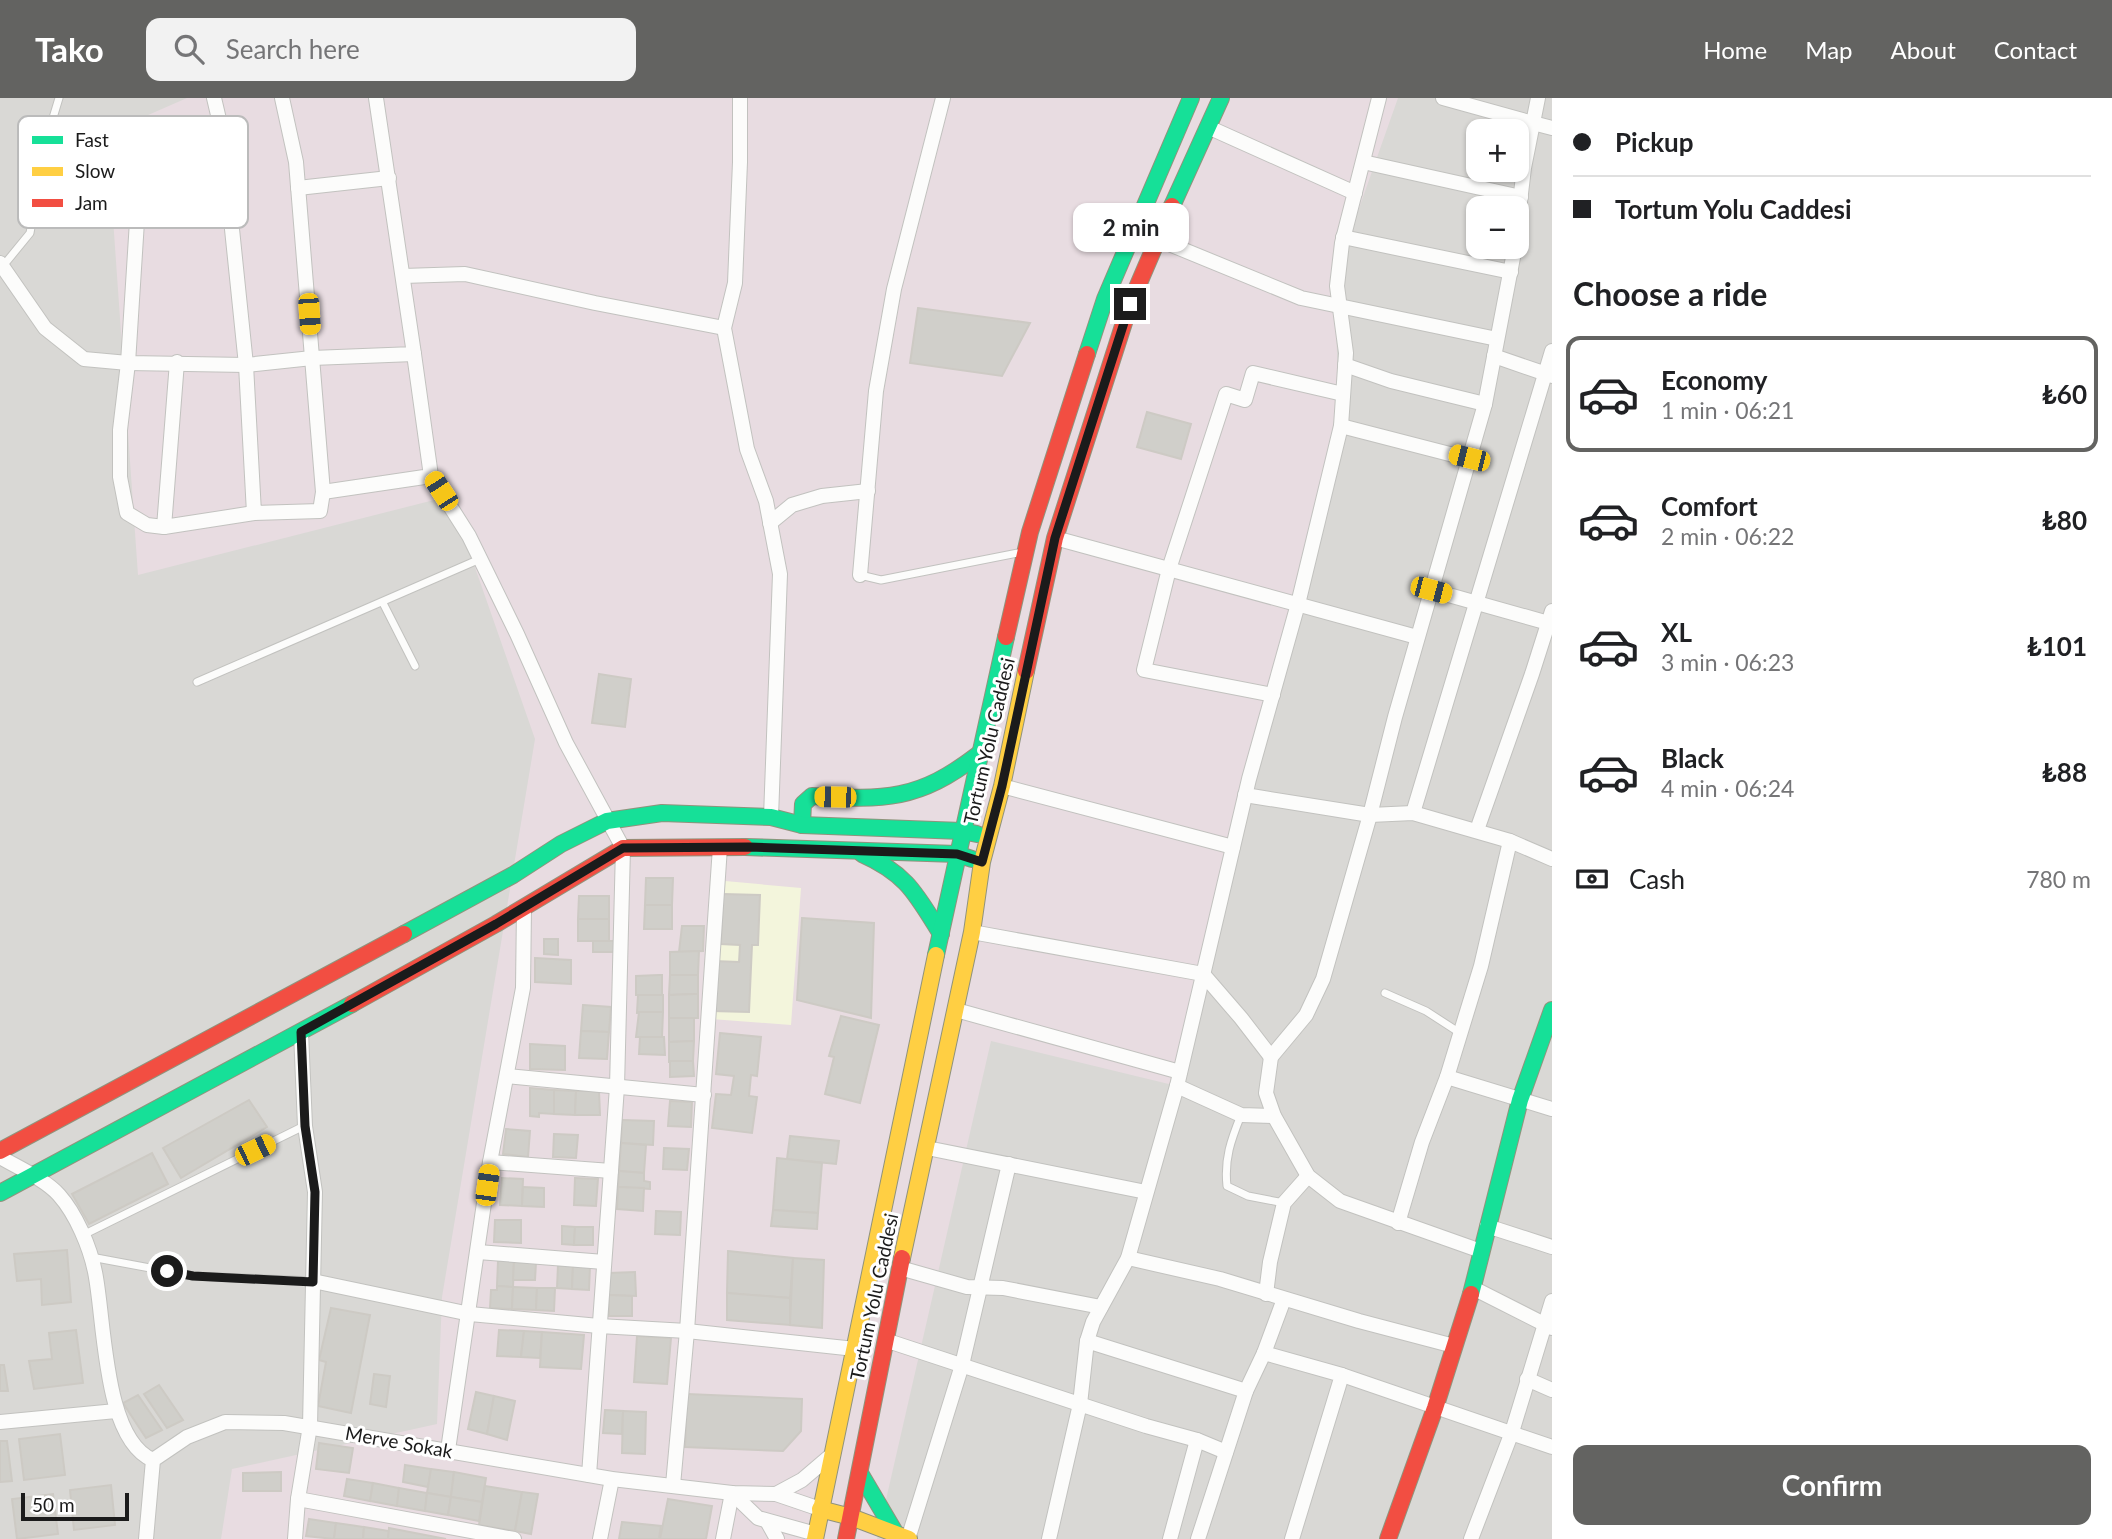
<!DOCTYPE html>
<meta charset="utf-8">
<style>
body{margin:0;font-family:Lato,sans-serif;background:#f2f2f2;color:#202124;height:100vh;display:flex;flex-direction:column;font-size:26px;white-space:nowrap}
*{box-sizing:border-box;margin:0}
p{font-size:23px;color:#757577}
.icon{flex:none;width:38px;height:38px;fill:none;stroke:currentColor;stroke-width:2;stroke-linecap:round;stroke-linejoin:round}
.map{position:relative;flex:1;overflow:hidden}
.sheet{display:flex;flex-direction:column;background:#fff;width:560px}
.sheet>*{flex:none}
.hud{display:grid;align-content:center;height:154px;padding:0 21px;background:#fff}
.buttons{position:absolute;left:1466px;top:21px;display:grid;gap:14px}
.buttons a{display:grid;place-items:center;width:63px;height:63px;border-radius:14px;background:#fff;box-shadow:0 2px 5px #0004;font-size:35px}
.scale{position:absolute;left:21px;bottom:18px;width:108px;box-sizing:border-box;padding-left:7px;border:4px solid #1b1b1b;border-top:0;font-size:19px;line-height:24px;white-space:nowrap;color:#1b1b1b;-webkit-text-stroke:5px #fff;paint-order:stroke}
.end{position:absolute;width:32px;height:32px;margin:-16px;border:9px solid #1b1b1b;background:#fff;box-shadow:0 0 0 4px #fff}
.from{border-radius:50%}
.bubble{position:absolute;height:49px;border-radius:14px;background:#fff;box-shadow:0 2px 5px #0004;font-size:23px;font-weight:700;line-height:49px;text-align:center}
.car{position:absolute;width:21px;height:42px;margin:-21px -10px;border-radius:9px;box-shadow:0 0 5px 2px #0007;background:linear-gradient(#f5c518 24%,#345 0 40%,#f5c518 0 76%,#345 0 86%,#f5c518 0)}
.hud b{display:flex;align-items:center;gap:24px;height:66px;font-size:26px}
.hud b+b{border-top:2px solid #e0e0e0}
.hud i{width:18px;height:18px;background:#202124}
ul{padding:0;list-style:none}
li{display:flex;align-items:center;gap:21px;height:116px;margin:0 14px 10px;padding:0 7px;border:4px solid transparent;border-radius:14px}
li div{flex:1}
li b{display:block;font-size:26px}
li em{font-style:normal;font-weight:700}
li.selected{border-color:#636361}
li>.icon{width:63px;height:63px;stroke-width:1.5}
h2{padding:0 21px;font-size:32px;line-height:84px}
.pay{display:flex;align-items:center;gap:18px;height:77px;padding:0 21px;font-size:26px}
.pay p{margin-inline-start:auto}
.cta{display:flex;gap:14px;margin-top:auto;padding:14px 21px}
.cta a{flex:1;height:80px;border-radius:14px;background:#636361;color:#fff;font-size:28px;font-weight:700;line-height:80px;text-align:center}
header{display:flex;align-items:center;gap:42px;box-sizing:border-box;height:98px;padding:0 35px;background:#636361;color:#fff}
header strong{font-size:33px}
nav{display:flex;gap:38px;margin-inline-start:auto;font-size:24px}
.search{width:490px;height:63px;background:#f2f2f2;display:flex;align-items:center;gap:18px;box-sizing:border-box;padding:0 24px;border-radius:14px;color:#757577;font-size:26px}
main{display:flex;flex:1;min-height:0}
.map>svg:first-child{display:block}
</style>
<header>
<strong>Tako</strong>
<div class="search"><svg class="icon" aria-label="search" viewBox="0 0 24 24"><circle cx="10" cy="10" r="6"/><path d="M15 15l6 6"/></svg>Search here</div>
<nav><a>Home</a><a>Map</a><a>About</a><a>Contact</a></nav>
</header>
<main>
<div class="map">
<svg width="1552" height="1441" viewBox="0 0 1552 1441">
<rect width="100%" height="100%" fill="#eae9e3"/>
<path fill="#d9d8d5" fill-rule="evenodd" d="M 0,0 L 1552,0 L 1552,1441 L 0,1441 ZM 1479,33 L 1517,33 L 1517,72 L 1479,72 ZM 1479,110 L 1517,110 L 1517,149 L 1479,149 Z"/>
<polygon fill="#e8dce1" points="187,0 1398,0 1334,181 1339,304 1177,988 991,943 877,1441 221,1441 232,1371 437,1326 442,1199 535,641 450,398 138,477 107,35"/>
<polygon fill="#f3f5dc" points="725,783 801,790 791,927 711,921"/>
<g fill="#d0cfca" stroke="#cdcac4" stroke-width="2">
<polygon points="918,210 1030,225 1002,278 910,265"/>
<polygon points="1147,314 1191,326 1181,361 1137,349"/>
<polygon points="599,576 631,581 625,629 592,625"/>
<polygon points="646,780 673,780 672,807 645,807"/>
<polygon points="723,796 760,797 758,847 752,847 749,914 712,913 714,863 739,864 740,847 721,846"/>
<polygon points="579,798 609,798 609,821 578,821"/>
<polygon points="645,807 672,807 672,831 644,831"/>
<polygon points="802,820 874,825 871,920 797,902"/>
<rect x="578" y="821" width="31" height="22"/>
<polygon points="682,828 704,828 703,853 679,854"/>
<polygon points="544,841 558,841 558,857 544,856"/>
<rect x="593" y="843" width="25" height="11"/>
<polygon points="699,853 698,877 670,877 670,854"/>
<polygon points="535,860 571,862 571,886 535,884"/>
<polygon points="659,877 662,877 662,897 636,897 636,878"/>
<polygon points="670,877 698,877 698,896 669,897"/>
<polygon points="695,896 698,896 698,920 669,920 669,897"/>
<polygon points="638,897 663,897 663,914 637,915"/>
<polygon points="583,907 611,909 609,934 581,933"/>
<polygon points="639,914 663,914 662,939 636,939"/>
<polygon points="841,918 879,927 860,1005 825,996 834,959 829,958"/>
<polygon points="669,920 694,920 694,943 669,944"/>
<polygon points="581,933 609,934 607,961 579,960"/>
<polygon points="720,935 761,939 757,978 751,977 749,998 757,999 752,1035 712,1030 716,996 731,997 734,978 716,976"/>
<polygon points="640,939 664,939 665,957 639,956"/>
<polygon points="694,943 693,963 669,964 669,944"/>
<polygon points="530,946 565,948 565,972 530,971"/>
<polygon points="670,963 693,963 694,978 670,979"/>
<polygon points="530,990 554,992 554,1016 539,1015 539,1019 530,1018"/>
<polygon points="554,992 576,993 575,1017 554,1016"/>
<polygon points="576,993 599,993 600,1017 575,1017"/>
<polygon points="249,1002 267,1029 181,1080 163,1050"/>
<polygon points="670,1003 692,1004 691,1029 668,1028"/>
<polygon points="622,1022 654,1023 653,1047 621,1045"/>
<polygon points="506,1031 530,1033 528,1059 503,1056"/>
<polygon points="554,1036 578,1037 576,1060 553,1059"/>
<polygon points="790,1038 839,1043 836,1066 787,1061"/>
<polygon points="621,1045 646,1047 644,1075 619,1073"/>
<polygon points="664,1050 689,1051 687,1072 663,1071"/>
<polygon points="152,1055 168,1086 89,1126 72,1096"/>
<polygon points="777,1060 822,1065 818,1115 773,1112"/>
<polygon points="619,1073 644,1075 644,1083 650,1084 650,1091 618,1089"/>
<polygon points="502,1080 523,1081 522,1108 500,1107"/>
<polygon points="575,1080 598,1081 596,1108 574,1107"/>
<polygon points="523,1089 544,1090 544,1109 522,1108"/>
<polygon points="618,1089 644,1090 643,1113 617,1111"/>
<polygon points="773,1112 818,1115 817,1131 771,1128"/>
<polygon points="656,1113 681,1114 680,1137 655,1136"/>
<polygon points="495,1122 521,1122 521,1145 494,1144"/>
<polygon points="562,1128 575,1129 574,1147 562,1146"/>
<polygon points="575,1129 593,1129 593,1147 574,1147"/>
<polygon points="67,1152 71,1204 42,1207 41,1181 17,1183 14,1156"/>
<polygon points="728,1153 793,1160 790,1200 727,1195"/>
<polygon points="793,1160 824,1162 822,1230 790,1227"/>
<polygon points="498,1163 514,1163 513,1189 497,1188"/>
<polygon points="514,1163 536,1164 535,1182 513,1182"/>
<polygon points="558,1167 573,1167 572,1191 557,1190"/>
<polygon points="573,1167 590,1168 589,1192 572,1191"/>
<polygon points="635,1174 636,1198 609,1197 609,1175"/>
<polygon points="497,1188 513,1189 512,1211 490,1210 491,1192 497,1192"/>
<polygon points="513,1189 537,1190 536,1212 512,1211"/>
<polygon points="537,1190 555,1190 554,1213 536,1212"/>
<polygon points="727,1195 790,1200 790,1227 727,1222"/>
<polygon points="609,1197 632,1198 632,1218 609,1218"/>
<polygon points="331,1210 370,1217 351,1315 318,1308 326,1264 319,1262"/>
<polygon points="76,1232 83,1285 34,1291 29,1263 52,1261 49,1235"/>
<polygon points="499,1232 524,1233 521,1259 497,1258"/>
<polygon points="524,1233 542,1234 540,1260 521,1259"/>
<polygon points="542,1234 584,1237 581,1271 540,1269"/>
<polygon points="637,1238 671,1240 667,1286 634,1284"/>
<polygon points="0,1267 4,1267 8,1293 0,1293"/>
<polygon points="374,1276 390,1278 386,1309 370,1306"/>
<polygon points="159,1287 183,1322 167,1330 144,1296"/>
<polygon points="476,1294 494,1298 487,1336 468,1331"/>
<polygon points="687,1296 802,1301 801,1333 783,1353 685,1349"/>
<polygon points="138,1297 162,1332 146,1340 123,1305"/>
<polygon points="494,1298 515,1303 507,1342 487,1336"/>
<polygon points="605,1312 623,1313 622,1336 603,1335"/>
<polygon points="623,1313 646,1314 645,1356 622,1355"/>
<polygon points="60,1336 65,1377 24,1382 19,1341"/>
<polygon points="0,1343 7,1343 12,1383 0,1384"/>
<polygon points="319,1345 353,1350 349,1375 316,1371"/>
<polygon points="405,1367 431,1371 428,1389 403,1384"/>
<polygon points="431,1371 454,1374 451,1399 427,1395"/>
<polygon points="281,1374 281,1393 243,1393 243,1375"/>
<polygon points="454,1374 486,1380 482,1404 451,1399"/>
<polygon points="347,1381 373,1385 370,1403 344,1398"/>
<polygon points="373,1385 399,1390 397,1408 370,1403"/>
<polygon points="111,1387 115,1427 74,1432 70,1392"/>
<polygon points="485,1388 522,1394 515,1433 479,1427"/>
<polygon points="399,1390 427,1395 425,1413 397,1408"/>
<polygon points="522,1394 538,1396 531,1436 515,1433"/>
<polygon points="427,1395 451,1399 448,1417 425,1413"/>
<polygon points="53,1396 58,1436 17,1441 12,1401"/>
<polygon points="451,1399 482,1404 479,1423 448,1417"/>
<polygon points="668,1401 712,1408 706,1441 660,1441"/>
<polygon points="309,1421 336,1425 334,1441 306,1438"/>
<polygon points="622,1424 661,1428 659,1441 619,1441"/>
<polygon points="336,1425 364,1429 363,1441 334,1441"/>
<polygon points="364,1429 389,1433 388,1441 363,1441"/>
<polygon points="389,1430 446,1441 388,1441"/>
</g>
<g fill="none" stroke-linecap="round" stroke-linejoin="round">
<defs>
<g id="lane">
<polyline points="3,168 30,135 46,43 59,0"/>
<polyline points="860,477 881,482 1018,455"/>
<polyline points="383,505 415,568"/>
<polyline points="197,584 480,461"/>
<polyline points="1385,895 1426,913 1460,935"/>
<path d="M 1241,1017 C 1231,1042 1224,1061 1227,1088 L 1248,1098 L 1284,1105"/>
<polyline points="83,1137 304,1028"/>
<polyline points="91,1159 193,1178 313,1183"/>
</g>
<g id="street">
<polyline points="214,0 222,34 246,267 254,415 320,413 323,394 296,64 282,0"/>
<polyline points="740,0 740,64 735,185 724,230 747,351 766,403 780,476 771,719"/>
<polyline points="1443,0 1533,25 1524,70 1517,129"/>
<polyline points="1538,0 1533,25 1552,30"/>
<polyline points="1208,29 1355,95"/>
<polyline points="1363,64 1521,99"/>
<polyline points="298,90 389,80"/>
<polyline points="1343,139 1511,174"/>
<polyline points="1157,141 1301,200 1497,241"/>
<polyline points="0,165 45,230 84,261 128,265 246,267 312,260 414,256 376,0"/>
<polyline points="403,178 465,176 595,205 724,230"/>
<polyline points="1494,258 1552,278"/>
<polyline points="177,264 164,429 254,415"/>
<polyline points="1345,267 1391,283 1485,306"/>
<polyline points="1341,328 1469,361"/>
<polyline points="431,378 469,438 517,536 566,645 623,750 617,989 589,1377"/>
<polyline points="323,394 431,378 414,256"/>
<polyline points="770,425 792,407 822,398 868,393"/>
<polyline points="164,429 147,427 127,415 120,379 120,332 128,265 140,76 150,69 225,67"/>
<polyline points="1055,440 1417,539"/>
<polyline points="860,477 876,293 894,191 943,0"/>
<polyline points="1431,492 1552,526"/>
<polyline points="1273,597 1144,572 1169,471 1226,296 1245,302 1253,275 1343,296"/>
<polyline points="1002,688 1233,749"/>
<polyline points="1245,697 1370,717 1413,715 1510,743 1552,761"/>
<polyline points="1413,715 1552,253"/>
<polyline points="1477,732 1532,576 1552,513"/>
<polyline points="972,834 1203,876 1241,920 1271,959"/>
<polyline points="956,912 1180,974"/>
<polyline points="507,978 704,997"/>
<polyline points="1447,979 1552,1011"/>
<polyline points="1177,988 1241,1017 1274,1018"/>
<polyline points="927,1050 1146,1094"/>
<path d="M 0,1059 C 17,1069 46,1082 59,1097 C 76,1116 90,1149 95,1174 C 105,1222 103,1341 153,1362"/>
<polyline points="490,1064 611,1073"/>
<polyline points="1398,1125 1422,1044 1447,979 1481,868 1510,743"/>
<polyline points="1487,1128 1552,1149"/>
<polyline points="1481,1153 1340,1103 1308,1078 1274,1018 1266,995 1271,959 1306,917 1323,881 1370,717 1395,619 1485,306 1515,149"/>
<polyline points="478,1154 604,1164"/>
<polyline points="1128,1160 1220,1181 1359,1223 1454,1248"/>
<polyline points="900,1170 967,1189 1003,1190 1101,1209"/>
<polyline points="313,1183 470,1216 599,1228 687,1233 855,1251"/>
<polyline points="1473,1190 1552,1230"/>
<polyline points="1266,1196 1270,1164 1284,1105 1308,1078"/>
<polyline points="885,1242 1146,1328 1197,1342 1226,1354"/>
<polyline points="1087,1243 1246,1293 1264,1255 1342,1277 1292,1441"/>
<polyline points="1264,1255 1284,1201"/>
<polyline points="1342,1277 1552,1349"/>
<polyline points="1527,1281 1552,1292"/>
<polyline points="0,1324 116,1313"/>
<polyline points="448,1352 490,1064 523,890 524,809"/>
<polyline points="673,1387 687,1233 720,749"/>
<polyline points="732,1395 758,1420 816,1436"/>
<polyline points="776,1396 802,1382 829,1359"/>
<polyline points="298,1401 514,1441"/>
<polyline points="767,1423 777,1441"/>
<polyline points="146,1441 153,1362 187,1339 225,1324 284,1325 612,1381 732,1395 776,1396 820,1411"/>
<polyline points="295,1441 298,1401 310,1328 315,1094 305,1028 301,934"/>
<polyline points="600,1441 612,1381"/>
<polyline points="723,1441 732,1395"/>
<polyline points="908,1441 962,1267 1009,1066"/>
<polyline points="1049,1441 1080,1306 1087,1243 1093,1224 1128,1160 1177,988 1249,681 1298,506 1341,328 1346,255 1337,188 1342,145 1379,0"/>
<polyline points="1170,1441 1197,1342"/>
<polyline points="1198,1441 1246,1293"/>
<polyline points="1471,1441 1512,1334 1552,1203"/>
</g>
<g id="fast">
<polyline points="1172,108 1221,0"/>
<polyline points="1087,256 1105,201 1191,0"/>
<path d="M 802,727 L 803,706 L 812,698 C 885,702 918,703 979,656"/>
<polyline points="745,749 957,756 972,761"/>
<path d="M 862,756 C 907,776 916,796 941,836"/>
<polyline points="404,836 513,777 561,746 607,723 662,715 771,719 802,727 962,733 977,736"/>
<polyline points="936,857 1006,539"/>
<polyline points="0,1095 352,906"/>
<polyline points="1471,1196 1520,1002 1552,912"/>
<polyline points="860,1375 896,1436"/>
</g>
<g id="slow">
<polyline points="902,1160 972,834 982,764 1002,688 1026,573"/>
<polyline points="820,1411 851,1419 909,1441"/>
<polyline points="815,1441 936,857"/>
</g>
<g id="jam">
<polyline points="1006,539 1030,434 1087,256"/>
<polyline points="1026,573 1055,440 1130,206 1172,108"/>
<polyline points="352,906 496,826 623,750 745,749"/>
<polyline points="0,1053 404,836"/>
<polyline points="846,1441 902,1160"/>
<polyline points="1388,1441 1435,1310 1471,1196"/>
</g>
</defs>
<use href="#lane" stroke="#c2c2bf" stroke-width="9"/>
<use href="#street" stroke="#c2c2bf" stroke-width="16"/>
<use href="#fast" stroke="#90937c" stroke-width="18"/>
<use href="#slow" stroke="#90937c" stroke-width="18"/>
<use href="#jam" stroke="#90937c" stroke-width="18"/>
<use href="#lane" stroke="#fcfcfb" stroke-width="7"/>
<use href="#street" stroke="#fcfcfb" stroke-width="14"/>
<use href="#fast" stroke="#16e098" stroke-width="16"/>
<use href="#slow" stroke="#ffcf43" stroke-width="16"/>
<use href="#jam" stroke="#f24e42" stroke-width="16"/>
</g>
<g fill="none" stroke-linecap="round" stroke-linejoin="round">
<polyline stroke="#1b1b1b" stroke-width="9" points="167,1173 193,1178 313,1184 315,1094 305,1028 301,934 496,826 623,750 749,749 957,756 982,764 1002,688 1055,440 1130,206"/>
</g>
<g text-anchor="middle" stroke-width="6" stroke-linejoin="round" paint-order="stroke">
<g font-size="19" fill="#1b1b1b" stroke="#fff">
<text transform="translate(989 643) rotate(-77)" y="7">Tortum Yolu Caddesi</text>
<text transform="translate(874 1199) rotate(-78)" y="7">Tortum Yolu Caddesi</text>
<text transform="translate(399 1344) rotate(10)" y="7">Merve Sokak</text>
</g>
</g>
<rect x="18" y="18" width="230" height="112" rx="10" fill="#fff" stroke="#bbb" stroke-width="2"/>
<rect x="32" y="38" width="31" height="8" fill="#16e098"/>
<rect x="32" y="69" width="31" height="9" fill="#ffcf43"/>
<rect x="32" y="101" width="31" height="8" fill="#f24e42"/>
<g font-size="19" fill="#1b1b1b">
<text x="75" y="49">Fast</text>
<text x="75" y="80">Slow</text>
<text x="75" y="112">Jam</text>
</g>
</svg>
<div class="buttons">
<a>+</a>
<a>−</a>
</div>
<div class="scale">50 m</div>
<i class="end from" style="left:167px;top:1173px"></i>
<i class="end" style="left:1130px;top:206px"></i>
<div class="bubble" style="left:1073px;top:105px;width:116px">2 min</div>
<i class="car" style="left:309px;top:216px;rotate:176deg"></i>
<i class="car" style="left:1469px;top:360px;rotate:284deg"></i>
<i class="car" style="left:441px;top:393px;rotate:327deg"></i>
<i class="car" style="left:1431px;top:492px;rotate:105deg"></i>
<i class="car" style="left:835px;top:699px;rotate:271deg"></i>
<i class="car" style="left:255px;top:1052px;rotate:64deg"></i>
<i class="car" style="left:487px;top:1087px;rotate:8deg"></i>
</div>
<section class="sheet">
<div class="hud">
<b><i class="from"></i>Pickup</b>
<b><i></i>Tortum Yolu Caddesi</b>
</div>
<h2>Choose a ride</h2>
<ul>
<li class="selected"><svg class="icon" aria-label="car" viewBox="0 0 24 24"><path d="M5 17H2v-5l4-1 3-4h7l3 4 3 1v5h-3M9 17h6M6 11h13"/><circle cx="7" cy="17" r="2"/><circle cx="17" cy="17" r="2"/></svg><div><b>Economy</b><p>1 min · 06:21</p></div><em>₺60</em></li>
<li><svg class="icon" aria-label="car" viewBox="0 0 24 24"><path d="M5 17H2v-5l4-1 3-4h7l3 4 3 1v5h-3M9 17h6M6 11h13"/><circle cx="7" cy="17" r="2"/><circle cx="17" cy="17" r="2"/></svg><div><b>Comfort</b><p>2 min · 06:22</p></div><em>₺80</em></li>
<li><svg class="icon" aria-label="car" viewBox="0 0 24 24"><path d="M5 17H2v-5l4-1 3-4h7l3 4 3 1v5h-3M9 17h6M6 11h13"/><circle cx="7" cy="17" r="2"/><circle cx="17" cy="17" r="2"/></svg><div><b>XL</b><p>3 min · 06:23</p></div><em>₺101</em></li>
<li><svg class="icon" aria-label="car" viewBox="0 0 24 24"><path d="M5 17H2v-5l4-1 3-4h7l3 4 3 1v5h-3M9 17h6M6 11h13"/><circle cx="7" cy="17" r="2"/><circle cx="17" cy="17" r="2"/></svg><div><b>Black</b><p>4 min · 06:24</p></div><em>₺88</em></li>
</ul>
<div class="pay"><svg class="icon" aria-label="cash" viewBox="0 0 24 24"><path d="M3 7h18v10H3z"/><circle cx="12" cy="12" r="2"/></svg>Cash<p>780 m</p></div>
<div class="cta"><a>Confirm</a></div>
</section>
</main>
